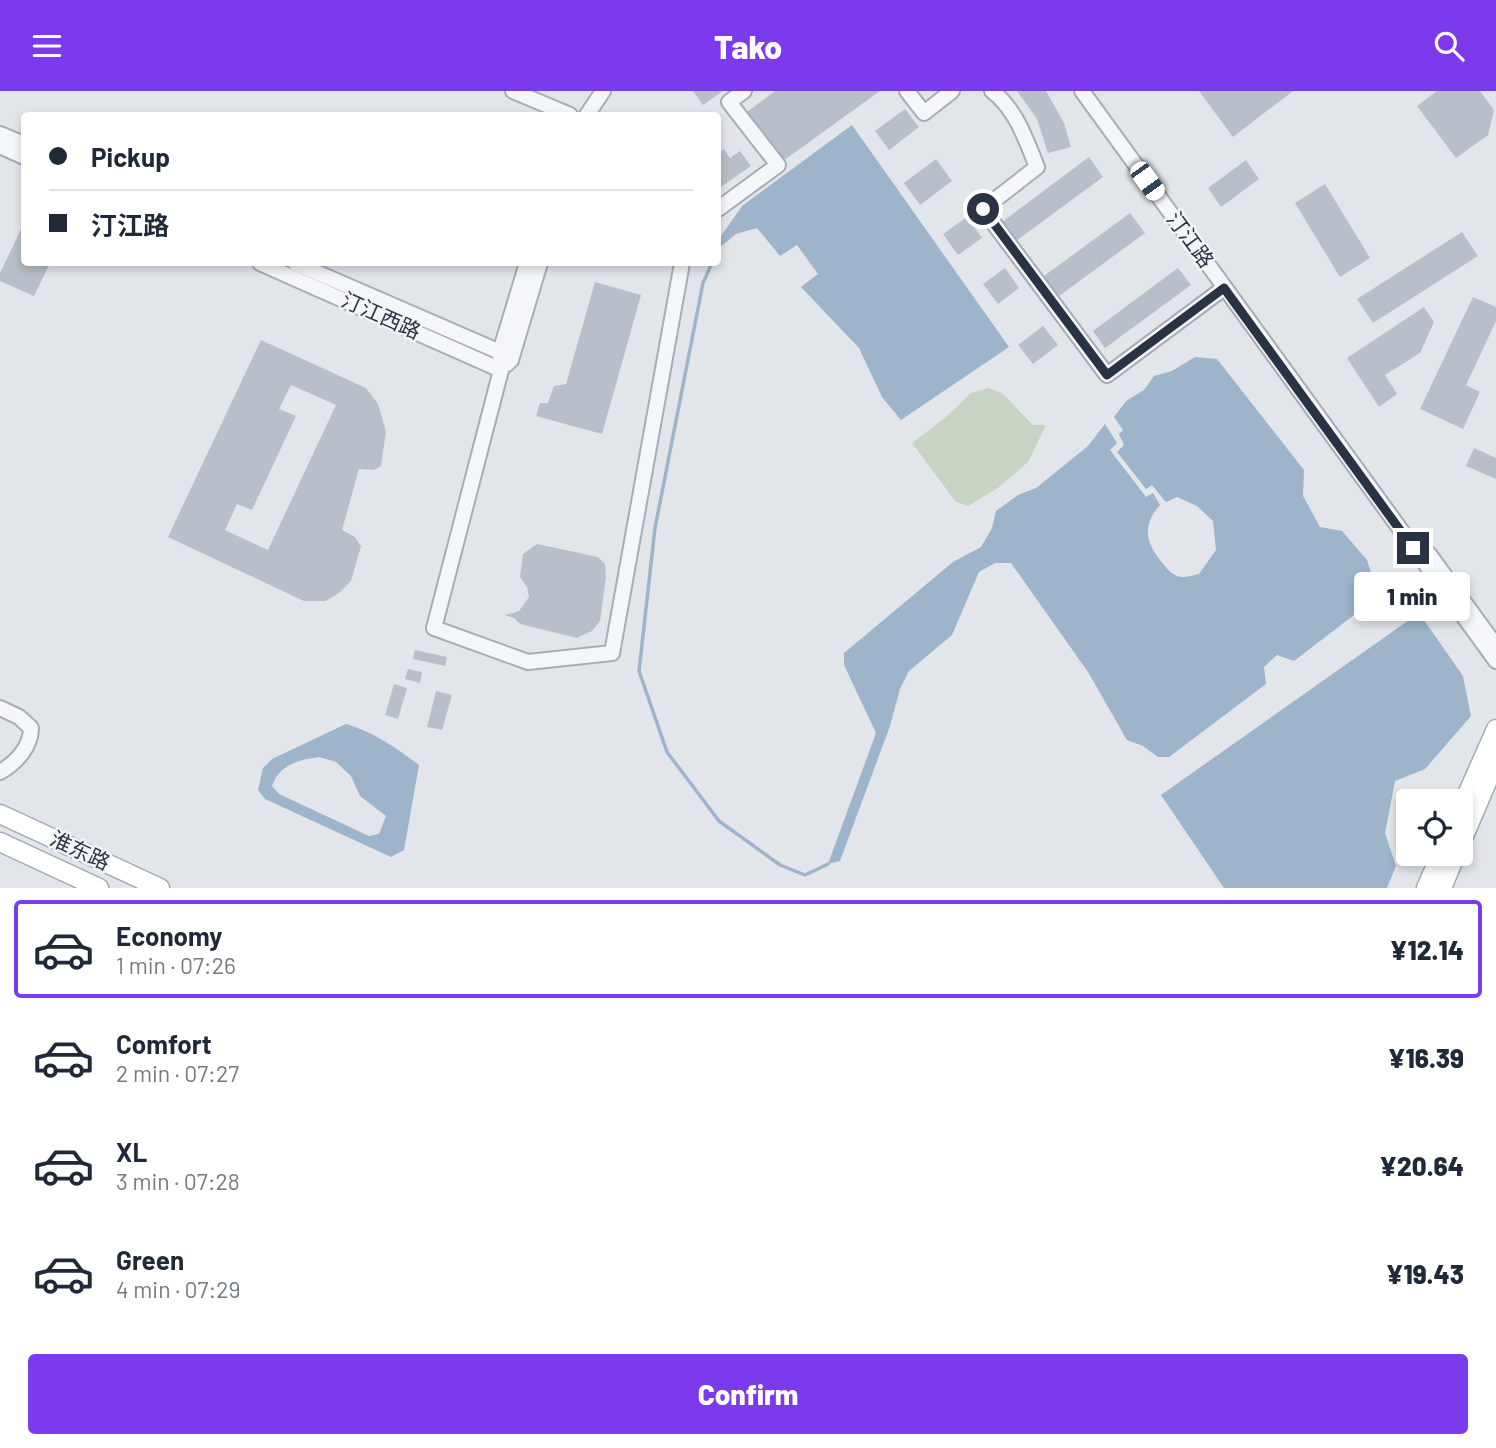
<!DOCTYPE html>
<meta charset="utf-8">
<style>
body{margin:0;font-family:Barlow,"Noto Sans SC",sans-serif;background:#f2f2f3;color:#1f2937;height:100vh;display:flex;flex-direction:column;font-size:26px;white-space:nowrap}
*{box-sizing:border-box;margin:0}
p{font-size:23px;color:#747a83}
.icon{flex:none;width:38px;height:38px;fill:none;stroke:currentColor;stroke-width:2;stroke-linecap:round;stroke-linejoin:round}
.map{position:relative;height:797px;overflow:hidden}
.sheet{display:flex;flex-direction:column;background:#fff;flex:1}
.sheet>*{flex:none}
.guide{position:absolute;left:21px;top:21px;width:700px;height:154px;border-radius:7px;box-shadow:0 4px 10px #0003;display:grid;align-content:center;height:154px;padding:0 28px;background:#fff}
.controls{position:absolute;left:1396px;top:698px;display:grid;gap:14px}
.controls a{display:grid;place-items:center;width:77px;height:77px;border-radius:7px;background:#fff;box-shadow:0 4px 10px #0003;font-size:35px}
.end{position:absolute;width:32px;height:32px;margin:-16px;border:9px solid #2a3343;background:#fff;box-shadow:0 0 0 4px #fff}
.from{border-radius:50%}
.bubble{position:absolute;height:49px;border-radius:7px;background:#fff;box-shadow:0 4px 10px #0003;font-size:23px;font-weight:800;line-height:49px;text-align:center}
.car{position:absolute;width:21px;height:42px;margin:-21px -10px;border-radius:9px;box-shadow:0 0 5px 2px #0007;background:linear-gradient(#fff 24%,#345 0 40%,#fff 0 76%,#345 0 86%,#fff 0)}
.guide b{display:flex;align-items:center;gap:24px;height:66px;font-size:26px}
.guide b+b{border-top:2px solid #e0e1e3}
.guide i{width:18px;height:18px;background:#1f2937}
ul{padding:12px 0 0;list-style:none}
li{display:flex;align-items:center;gap:21px;height:98px;margin:0 14px 10px;padding:0 14px;border:4px solid transparent;border-radius:7px}
li div{flex:1}
li b{display:block;font-size:26px}
li em{font-style:normal;font-weight:800}
li.current{border-color:#7c3aed}
li>.icon{width:63px;height:63px;stroke-width:1.5}
.button{display:flex;gap:14px;margin-top:auto;padding:14px 28px}
.button a{flex:1;height:80px;border-radius:7px;background:#7c3aed;color:#fff;font-size:28px;font-weight:800;line-height:80px;text-align:center}
header{display:flex;justify-content:space-between;align-items:center;height:91px;padding:0 28px;background:#7c3aed;color:#fff;font-size:32px;font-weight:800}
.map>svg:first-child{display:block}
</style>
<header><svg class="icon" aria-label="menu" viewBox="0 0 24 24"><path d="M4 6h16M4 12h16M4 18h16"/></svg>Tako<svg class="icon" aria-label="search" viewBox="0 0 24 24"><circle cx="10" cy="10" r="6"/><path d="M15 15l6 6"/></svg></header>
<div class="map">
<svg width="1496" height="797" viewBox="0 0 1496 797">
<rect width="100%" height="100%" fill="#e2e6ea"/>
<polygon fill="#c8d4c3" points="988,297 1002,302 1033,334 1046,334 1028,371 998,397 968,415 956,411 912,352 946,326 971,302"/>
<g fill="#9db4ca" fill-rule="evenodd">
<polygon points="852,34 1009,256 901,329 882,306 859,257 801,196 818,183 797,154 780,165 757,137 736,143 719,157 719,148 742,115"/>
<path d="M 1195,266 L 1217,268 L 1304,379 L 1303,405 L 1320,436 L 1342,440 L 1367,469 L 1375,493 L 1367,514 L 1294,570 L 1277,564 L 1264,576 L 1266,593 L 1169,666 L 1158,666 L 1143,655 L 1127,649 L 1088,581 L 1011,472 L 995,472 L 979,481 L 952,544 L 909,580 L 900,598 L 890,635 L 840,770 L 828,773 L 876,642 L 844,574 L 844,562 L 953,471 L 981,456 L 992,437 L 996,420 L 1018,404 L 1036,397 L 1088,355 L 1105,333 L 1117,352 L 1110,359 L 1146,406 L 1153,402 L 1160,414 C 1140,437 1147,453 1164,474 C 1169,480 1174,486 1183,486 C 1188,486 1194,484 1199,483 L 1216,459 L 1213,430 L 1197,415 L 1177,406 L 1166,411 L 1152,394 L 1146,398 L 1117,361 L 1124,354 L 1119,343 L 1123,339 L 1114,326 L 1126,310 L 1144,299 L 1154,285 L 1172,280 Z"/>
<polygon points="1419,522 1463,585 1471,625 1425,678 1395,690 1385,742 1396,775 1387,797 1224,797 1161,704"/>
<path d="M 346,633 C 374,641 396,657 419,674 L 404,759 L 391,766 L 265,708 L 258,699 L 263,677 L 272,668 ZM 319,666 L 336,671 L 351,685 L 360,705 L 386,725 L 379,743 L 369,745 L 279,703 L 272,695 C 279,674 298,669 319,666 Z"/>
</g>
<g fill="none" stroke-linecap="round" stroke-linejoin="round">
<g stroke="#9db4ca" stroke-width="3.5">
<polyline points="718,160 719,157"/>
<polyline points="712,172 703,192 655,437 639,580 667,661 719,730 780,774 805,784 828,773"/>
</g>
</g>
<g fill="#b9bfc8" fill-rule="evenodd">
<polygon points="693,0 723,0 703,14"/>
<polygon points="775,0 880,0 783,70 747,21"/>
<polygon points="1017,0 1046,0 1064,32 1071,56 1048,62 1037,28"/>
<polygon points="1199,0 1293,0 1233,46"/>
<polygon points="1437,0 1480,0 1494,19 1488,44 1456,67 1417,15"/>
<polygon points="905,18 919,36 889,59 875,40"/>
<polygon points="724,58 730,67 740,60 751,75 718,98 718,63"/>
<polygon points="1089,66 1103,86 1016,150 1002,131"/>
<polygon points="936,68 952,90 920,114 904,92"/>
<polygon points="1246,69 1259,88 1221,116 1208,97"/>
<polygon points="1325,93 1370,167 1340,186 1295,112"/>
<polygon points="1130,122 1145,142 1055,208 1040,188"/>
<polygon points="967,126 982,147 958,164 943,143"/>
<polygon points="24,132 24,172 50,172 34,205 0,190 0,182"/>
<polygon points="1462,141 1478,165 1373,232 1357,208"/>
<polygon points="1005,177 1019,197 998,213 983,193"/>
<polygon points="1178,177 1191,194 1105,257 1093,240"/>
<polygon points="595,191 641,204 602,343 536,325 540,312 548,312 554,295 566,293"/>
<polygon points="1473,206 1496,216 1496,230 1466,294 1480,301 1463,338 1420,318"/>
<polygon points="1424,216 1434,231 1420,262 1385,284 1397,303 1379,316 1347,267"/>
<polygon points="1043,235 1058,254 1033,273 1018,254"/>
<path d="M 261,249 L 366,297 L 378,313 L 386,340 L 381,375 L 374,379 L 359,378 L 342,439 L 355,446 L 361,455 L 351,490 L 339,502 L 326,510 L 304,510 L 168,446 ZM 291,294 L 336,314 L 268,459 L 225,439 L 237,413 L 252,419 L 296,325 L 279,318 Z"/>
<polygon points="1474,357 1496,367 1496,388 1466,375"/>
<polygon points="537,453 598,466 605,473 606,486 600,530 592,540 577,547 520,533 514,527 505,524 519,520 529,506 527,496 520,486 523,463"/>
<polygon points="415,559 447,566 445,575 413,568"/>
<polygon points="408,578 422,581 420,592 405,588"/>
<polygon points="394,593 407,597 398,628 385,624"/>
<polygon points="436,600 452,604 442,639 427,636"/>
</g>
<g fill="none" stroke-linecap="round" stroke-linejoin="round">
<defs>
<g id="minor">
<polyline points="513,0 570,24"/>
<polyline points="907,0 924,22 952,0"/>
<path d="M 992,0 C 1016,18 1026,49 1037,76 L 983,118 L 1107,284 L 1224,197"/>
<polyline points="1082,0 1496,570"/>
<polyline points="587,24 603,0"/>
<polyline points="0,43 24,53"/>
<polyline points="0,55 24,66"/>
<polyline points="718,118 778,74 729,11 744,0"/>
<polyline points="260,172 501,279"/>
<polyline points="295,172 500,261 511,269"/>
<polyline points="527,172 500,261 501,279 434,537 528,571 612,562 682,172"/>
<polyline points="507,273 511,269 540,172"/>
<polyline points="1429,463 1496,555"/>
<path d="M 0,617 L 19,626 L 31,637 C 31,656 16,672 0,681"/>
</g>
<g id="major">
<polyline points="1461,717 1496,638"/>
<polyline points="0,723 160,797"/>
<polyline points="0,751 99,797"/>
<polyline points="1461,752 1496,670"/>
<polyline points="1426,797 1441,763"/>
<polyline points="1442,797 1456,763"/>
</g>
</defs>
<use href="#minor" stroke="#a7adb5" stroke-width="18"/>
<use href="#major" stroke="#a1aab6" stroke-width="21"/>
<use href="#minor" stroke="#f5f6f9" stroke-width="14"/>
<use href="#major" stroke="#fff" stroke-width="18"/>
</g>
<g fill="none" stroke-linecap="round" stroke-linejoin="round">
<polyline stroke="#2a3343" stroke-width="9" points="983,118 1107,284 1224,197 1413,457"/>
</g>
<g text-anchor="middle" stroke-width="5" stroke-linejoin="round" paint-order="stroke">
<g font-size="21" fill="#2a3343" stroke="#f2f4f8">
<text transform="translate(1190 149) rotate(54)" y="7">汀江路</text>
<text transform="translate(381 225) rotate(24)" y="7">汀江西路</text>
<text transform="translate(80 760) rotate(25)" y="7">淮东路</text>
</g>
</g>
</svg>
<div class="controls">
<a><svg class="icon" aria-label="locate" viewBox="0 0 24 24"><circle cx="12" cy="12" r="6"/><path d="M12 2v4M12 18v4M2 12h4M18 12h4"/></svg></a>
</div>
<i class="end from" style="left:983px;top:118px"></i>
<i class="end" style="left:1413px;top:457px"></i>
<div class="bubble" style="left:1354px;top:481px;width:116px">1 min</div>
<i class="car" style="left:1147px;top:90px;rotate:144deg"></i>
<div class="guide">
<b><i class="from"></i>Pickup</b>
<b><i></i>汀江路</b>
</div>
</div>
<section class="sheet">
<ul>
<li class="current"><svg class="icon" aria-label="car" viewBox="0 0 24 24"><path d="M5 17H2v-5l4-1 3-4h7l3 4 3 1v5h-3M9 17h6M6 11h13"/><circle cx="7" cy="17" r="2"/><circle cx="17" cy="17" r="2"/></svg><div><b>Economy</b><p>1 min · 07:26</p></div><em>¥12.14</em></li>
<li><svg class="icon" aria-label="car" viewBox="0 0 24 24"><path d="M5 17H2v-5l4-1 3-4h7l3 4 3 1v5h-3M9 17h6M6 11h13"/><circle cx="7" cy="17" r="2"/><circle cx="17" cy="17" r="2"/></svg><div><b>Comfort</b><p>2 min · 07:27</p></div><em>¥16.39</em></li>
<li><svg class="icon" aria-label="car" viewBox="0 0 24 24"><path d="M5 17H2v-5l4-1 3-4h7l3 4 3 1v5h-3M9 17h6M6 11h13"/><circle cx="7" cy="17" r="2"/><circle cx="17" cy="17" r="2"/></svg><div><b>XL</b><p>3 min · 07:28</p></div><em>¥20.64</em></li>
<li><svg class="icon" aria-label="car" viewBox="0 0 24 24"><path d="M5 17H2v-5l4-1 3-4h7l3 4 3 1v5h-3M9 17h6M6 11h13"/><circle cx="7" cy="17" r="2"/><circle cx="17" cy="17" r="2"/></svg><div><b>Green</b><p>4 min · 07:29</p></div><em>¥19.43</em></li>
</ul>
<div class="button"><a>Confirm</a></div>
</section>
